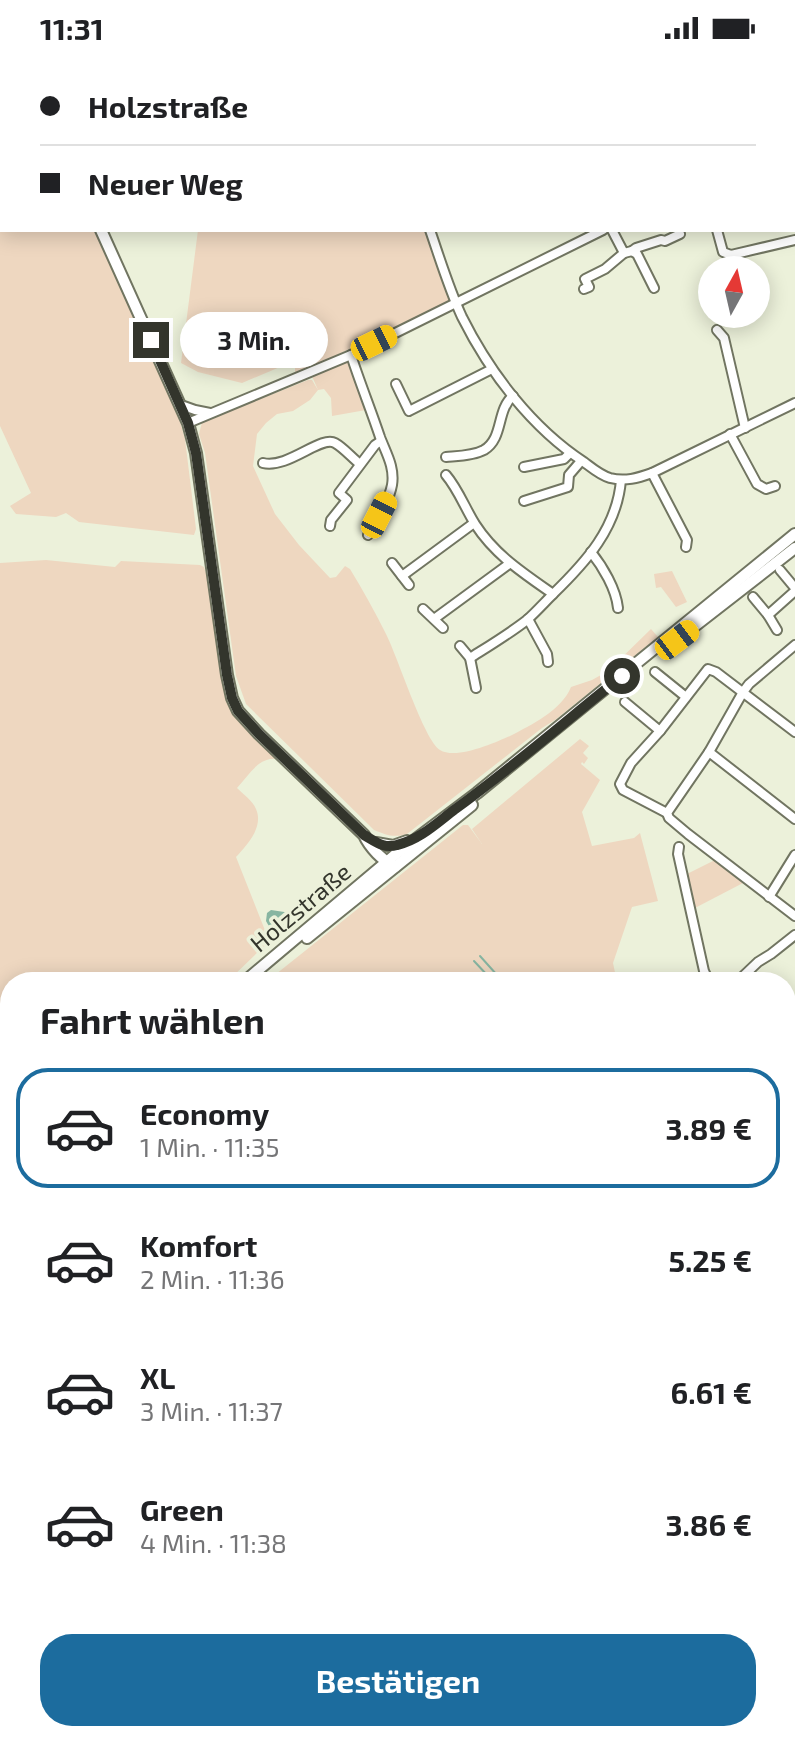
<!DOCTYPE html>
<html lang="de">
<meta charset="utf-8">
<style>
body{margin:0;font-family:"Exo 2",sans-serif;background:#f6f6f6;color:#202124;height:100vh;display:flex;flex-direction:column;font-size:30px;white-space:nowrap}
*{box-sizing:border-box;margin:0}
p{font-size:26px;color:#757577}
.icon{flex:none;width:44px;height:44px;fill:none;stroke:currentColor;stroke-width:2;stroke-linecap:round;stroke-linejoin:round}
.map{position:relative;flex:1;overflow:hidden}
.details{position:absolute;left:0px;top:916px;width:796px;height:770px;display:flex;flex-direction:column;background:#fff;border-radius:32px 32px 0 0;box-shadow:0 4px 20px #0003}
.details>*{flex:none}
.banner{position:absolute;left:0px;top:0px;width:796px;height:176px;box-shadow:0 4px 20px #0003;display:grid;align-content:center;height:176px;padding:0 40px;background:#fff}
.needle{width:52px;rotate:8deg}
.fabs{position:absolute;left:698px;top:200px;display:grid;gap:16px}
.fabs a{display:grid;place-items:center;width:72px;height:72px;border-radius:50%;background:#fff;box-shadow:0 4px 20px #0003;font-size:40px}
.end{position:absolute;width:36px;height:36px;margin:-18px;border:10px solid #33352c;background:#fff;box-shadow:0 0 0 4px #fff}
.from{border-radius:50%}
.bubble{position:absolute;height:56px;border-radius:28px;background:#fff;box-shadow:0 4px 20px #0003;font-size:26px;font-weight:700;line-height:56px;text-align:center}
.car{position:absolute;width:24px;height:48px;margin:-24px -12px;border-radius:10px;box-shadow:0 0 6px 2px #0007;background:linear-gradient(#f5c518 24%,#345 0 40%,#f5c518 0 76%,#345 0 86%,#f5c518 0)}
.banner b{display:flex;align-items:center;gap:28px;height:76px;font-size:30px}
.banner b+b{border-top:2px solid #e0e0e0}
.banner i{width:20px;height:20px;background:#202124}
ul{padding:0;list-style:none}
li{display:flex;align-items:center;gap:24px;height:120px;margin:0 16px 12px;padding:0 24px;border:4px solid transparent;border-radius:32px}
li div{flex:1}
li b{display:block;font-size:30px}
li em{font-style:normal;font-weight:700}
li.active{border-color:#1c6c9e}
li>.icon{width:72px;height:72px;stroke-width:1.5}
h2{padding:0 40px;font-size:36px;line-height:96px}
.action{display:flex;gap:16px;margin-top:auto;padding:16px 40px}
.action a{flex:1;height:92px;border-radius:32px;background:#1c6c9e;color:#fff;font-size:32px;font-weight:700;line-height:92px;text-align:center}
.status{display:flex;justify-content:space-between;align-items:center;height:56px;padding:0 40px;background:#fff;direction:ltr}
.status svg{height:22px;fill:currentColor}
.map>svg:first-child{display:block}
</style>
<div class="status"><b>11:31</b><svg viewBox="0 0 49 12"><path d="M0 12V9h3v3zM5 12V6h3v6zM10 12V3h3v9zM15 12V0h3v12zM26 1h20v11H26zM47 4h2v5h-2z"/></svg></div>
<div class="map">
<svg width="795" height="1685" viewBox="0 0 795 1685">
<rect width="100%" height="100%" fill="#ecf1da"/>
<g fill="#eed7c0">
<polygon points="159,0 383,0 384,2 159,2"/>
<polygon points="2,57 2,174 95,174 141,270 167,328 178,359 185,383 196,473 194,479 79,466 66,457 56,461 16,458 10,450 31,437 0,370 0,58"/>
<polygon points="198,174 425,174 450,243 448,246 295,319 295,312 280,311 242,327 198,316 181,307"/>
<path d="M 346,305 L 348,306 L 366,354 L 332,360 L 331,342 L 324,333 L 318,334 L 310,344 L 293,355 L 277,358 L 266,367 L 257,378 L 253,410 L 275,458 L 299,489 L 330,522 L 336,521 L 345,510 L 350,513 C 363,534 375,556 386,578 C 397,599 424,684 440,694 C 456,704 494,687 510,680 C 531,669 562,654 571,631 L 592,624 L 608,615 L 651,573 L 658,581 L 555,664 L 542,672 L 407,778 C 394,782 386,779 374,774 L 246,648 L 236,620 L 205,397 L 199,378 L 202,366 L 308,324 L 312,324 L 318,334 L 312,320 Z"/>
<path d="M 46,504 L 115,511 L 121,505 L 200,509 L 204,511 C 211,530 215,553 217,572 C 220,598 218,629 231,652 C 242,672 260,687 277,703 C 258,701 249,719 237,732 C 243,738 253,745 256,753 C 264,771 247,789 236,801 L 270,887 L 260,894 L 227,926 L 10,926 L 10,1067 L 0,1072 L 0,507 Z"/>
<polygon points="672,515 687,546 676,551 661,531 656,532 654,518"/>
<polygon points="580,683 589,690 583,697 588,702 584,708 582,706 581,708 600,724 582,756 592,790 634,782 640,777 658,845 632,851 613,907 617,926 266,926 463,769 468,769 482,788 472,773"/>
<polygon points="715,804 743,827 693,853 685,819"/>
<polygon points="10,1097 10,1252 0,1254 0,1102"/>
<polygon points="795,1155 795,1421 786,1423 786,1165"/>
<polygon points="10,1335 10,1676 400,1676 386,1685 0,1685 0,1339"/>
<polygon points="792,1445 795,1445 795,1507 786,1511 786,1448"/>
<polygon points="795,1540 795,1605 786,1598 786,1544"/>
<polygon points="786,1614 795,1622 795,1685 647,1685 643,1676 786,1676"/>
</g>
<polygon fill="#87b5a1" points="271,854 291,857 294,861 293,864 274,873 270,872 266,865 267,857"/>
<g fill="none" stroke-linecap="round" stroke-linejoin="round">
<g stroke="#87b5a1" stroke-width="2">
<polyline points="480,900 497,919"/>
<polyline points="472,924 488,920 474,905"/>
<polyline points="493,925 494,926"/>
<polyline points="0,1652 10,1646"/>
</g>
<defs>
<g id="minor">
<polyline points="19,0 20,2"/>
<polyline points="627,0 630,2"/>
<polyline points="413,2 413,0"/>
<polyline points="605,2 605,0"/>
<polyline points="779,2 780,0"/>
<polyline points="794,106 795,106"/>
<polyline points="794,161 795,161"/>
<path d="M 430,174 C 440,203 449,233 462,261 C 490,317 532,372 584,406 C 592,412 600,419 610,422 C 625,426 638,422 652,417 L 795,347"/>
<polyline points="612,174 624,197 632,195 637,198 654,232"/>
<polyline points="717,174 723,196 731,199 795,184"/>
<polyline points="632,195 636,192 661,184 665,185 680,178"/>
<polyline points="584,233 589,231 585,223 605,213 624,197"/>
<polyline points="717,274 724,282 745,372"/>
<path d="M 351,299 C 360,327 371,354 380,381 C 386,397 395,411 392,429 C 389,446 376,464 368,479"/>
<polyline points="396,328 409,355 492,313"/>
<polyline points="181,349 195,354 210,357"/>
<polyline points="188,367 351,299 603,174"/>
<polyline points="730,378 757,428 766,433 775,430"/>
<path d="M 446,401 C 457,400 473,400 484,394 C 504,382 496,354 513,340"/>
<path d="M 263,407 C 288,413 321,379 335,387 C 344,392 352,402 360,408"/>
<polyline points="524,411 564,403 570,397"/>
<polyline points="652,417 687,484 686,491"/>
<path d="M 446,419 C 458,433 465,452 475,468 C 495,499 523,517 553,538"/>
<polyline points="524,445 568,431 569,419 581,405"/>
<polyline points="330,470 331,464 347,444 339,437 375,389 381,385"/>
<path d="M 591,496 C 603,511 616,533 618,552"/>
<polyline points="392,507 409,529"/>
<polyline points="780,514 795,532"/>
<polyline points="402,520 474,467"/>
<polyline points="753,541 768,559 777,574"/>
<polyline points="423,553 443,572"/>
<polyline points="768,559 795,535"/>
<polyline points="434,563 509,508"/>
<polyline points="528,563 547,598 548,606"/>
<polyline points="795,589 749,628 743,636 709,696 667,757 669,762 688,778 795,860"/>
<polyline points="460,590 470,602 476,632"/>
<path d="M 470,602 C 489,590 509,578 527,564 C 536,556 544,547 553,538 C 586,506 617,472 621,424"/>
<polyline points="655,616 686,641"/>
<polyline points="625,646 660,675"/>
<polyline points="709,696 795,763"/>
<polyline points="667,757 623,734 620,728 631,707 660,675 708,613 716,616 795,676"/>
<polyline points="679,791 678,798 704,915 709,926"/>
<polyline points="769,841 795,799"/>
<polyline points="737,926 758,906 771,898 795,879"/>
<polyline points="786,978 795,973"/>
<polyline points="786,1020 792,1033"/>
</g>
<g id="major">
<polyline points="0,32 2,33"/>
<path d="M 101,174 L 188,367 L 196,397 L 227,619 L 232,642 L 238,655 L 259,678 L 364,779 C 370,792 382,804 395,811"/>
<polyline points="678,583 795,492"/>
<polyline points="376,787 393,790 407,785"/>
<polyline points="307,882 472,749"/>
<polyline points="244,926 396,798 477,737 795,478"/>
<polyline points="0,1090 10,1085"/>
<polyline points="0,1263 10,1261"/>
<polyline points="786,1606 795,1613"/>
</g>
<g id="highway">
<polyline points="786,1429 795,1427"/>
<polyline points="786,1438 795,1437"/>
<polyline points="786,1522 795,1518"/>
<polyline points="786,1537 795,1533"/>
<polyline points="431,1685 449,1676"/>
<polyline points="455,1685 473,1676"/>
</g>
</defs>
<use href="#minor" stroke="#717561" stroke-width="12"/>
<use href="#major" stroke="#717561" stroke-width="14"/>
<use href="#highway" stroke="#717561" stroke-width="15"/>
<use href="#minor" stroke="#fff" stroke-width="8"/>
<use href="#major" stroke="#fff" stroke-width="10"/>
<use href="#highway" stroke="#fff" stroke-width="11"/>
<defs>
<g id="rail">
<polyline points="742,0 752,2"/>
<polyline points="46,2 49,0"/>
<polyline points="794,7 795,7"/>
<polyline points="0,29 2,27"/>
</g>
</defs>
<use href="#rail" stroke="#64675a" stroke-width="5"/>
<use href="#rail" stroke="#ecf1da" stroke-width="2" stroke-dasharray="6" stroke-linecap="butt"/>
</g>
<g fill="none" stroke-linecap="round" stroke-linejoin="round">
<path stroke="#33352c" stroke-width="10" d="M 151,284 L 188,367 L 196,397 L 227,619 L 232,642 L 238,655 L 259,678 L 364,779 C 375,785 383,793 397,789 C 419,784 437,767 454,754 C 512,712 566,665 622,620"/>
</g>
<g text-anchor="middle" stroke-width="7" stroke-linejoin="round" paint-order="stroke">
<g font-size="24" fill="#33352c" stroke="#ecf1da">
<text transform="translate(301 852) rotate(-40)" y="8">Holzstraße</text>
</g>
</g>
</svg>
<div class="fabs">
<a><svg class="needle" viewBox="-14 -14 28 28"><path d="M0-13l5 13h-10z" fill="#e53935"/><path d="M0 13l5-13h-10z" fill="#757577"/></svg></a>
</div>
<i class="end from" style="left:622px;top:620px"></i>
<i class="end" style="left:151px;top:284px"></i>
<div class="bubble" style="left:180px;top:256px;width:148px">3 Min.</div>
<i class="car" style="left:374px;top:287px;rotate:64deg"></i>
<i class="car" style="left:379px;top:459px;rotate:27deg"></i>
<i class="car" style="left:677px;top:584px;rotate:53deg"></i>
<div class="banner">
<b><i class="from"></i>Holzstraße</b>
<b><i></i>Neuer Weg</b>
</div>
<section class="details">
<h2>Fahrt wählen</h2>
<ul>
<li class="active"><svg class="icon" aria-label="car" viewBox="0 0 24 24"><path d="M5 17H2v-5l4-1 3-4h7l3 4 3 1v5h-3M9 17h6M6 11h13"/><circle cx="7" cy="17" r="2"/><circle cx="17" cy="17" r="2"/></svg><div><b>Economy</b><p>1 Min. · 11:35</p></div><em>3.89 €</em></li>
<li><svg class="icon" aria-label="car" viewBox="0 0 24 24"><path d="M5 17H2v-5l4-1 3-4h7l3 4 3 1v5h-3M9 17h6M6 11h13"/><circle cx="7" cy="17" r="2"/><circle cx="17" cy="17" r="2"/></svg><div><b>Komfort</b><p>2 Min. · 11:36</p></div><em>5.25 €</em></li>
<li><svg class="icon" aria-label="car" viewBox="0 0 24 24"><path d="M5 17H2v-5l4-1 3-4h7l3 4 3 1v5h-3M9 17h6M6 11h13"/><circle cx="7" cy="17" r="2"/><circle cx="17" cy="17" r="2"/></svg><div><b>XL</b><p>3 Min. · 11:37</p></div><em>6.61 €</em></li>
<li><svg class="icon" aria-label="car" viewBox="0 0 24 24"><path d="M5 17H2v-5l4-1 3-4h7l3 4 3 1v5h-3M9 17h6M6 11h13"/><circle cx="7" cy="17" r="2"/><circle cx="17" cy="17" r="2"/></svg><div><b>Green</b><p>4 Min. · 11:38</p></div><em>3.86 €</em></li>
</ul>
<div class="action"><a>Bestätigen</a></div>
</section>
</div>
